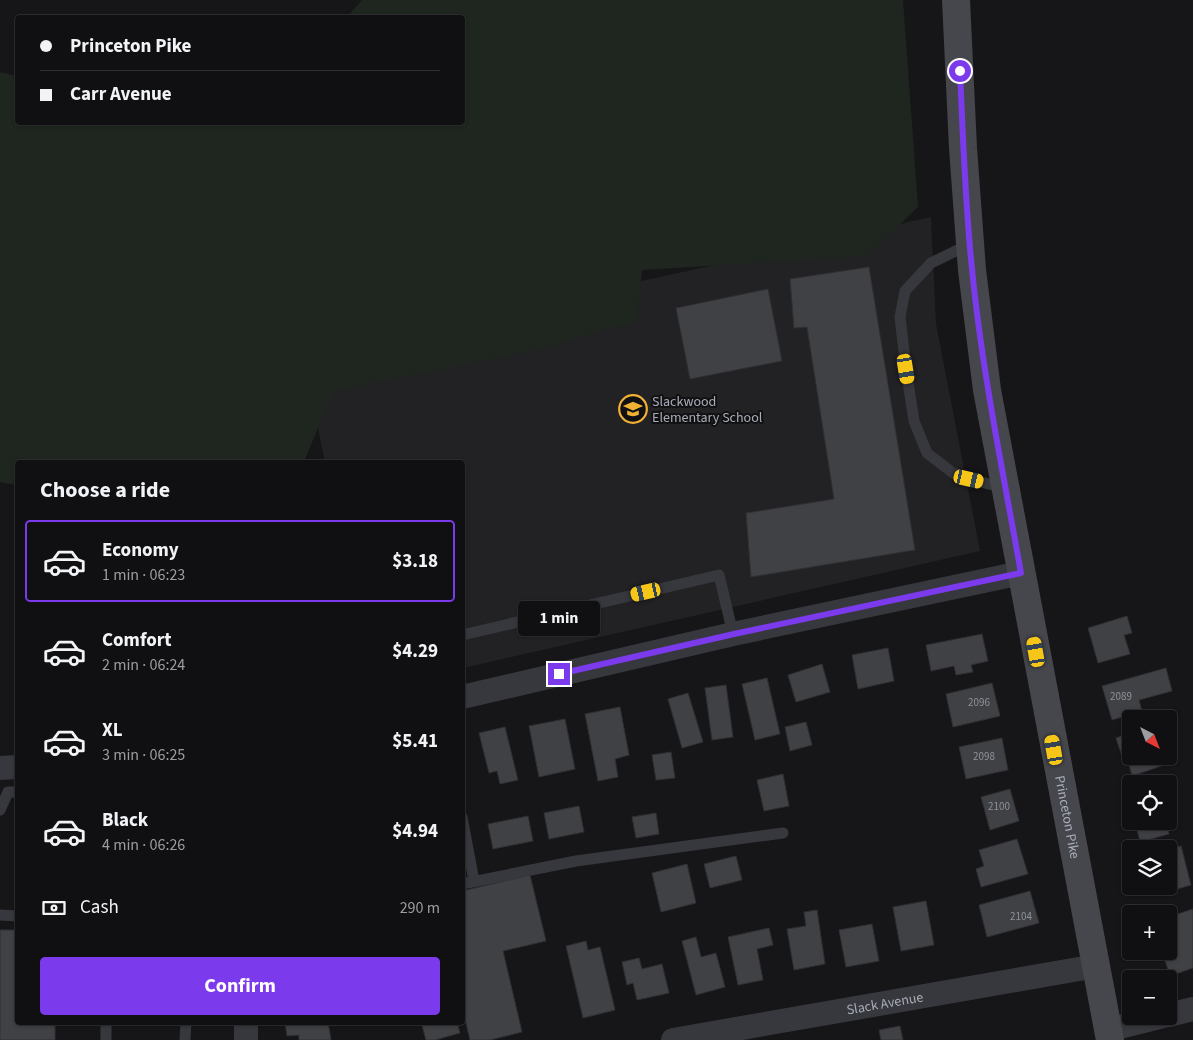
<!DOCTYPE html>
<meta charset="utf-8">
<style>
body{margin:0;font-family:"Source Sans 3",sans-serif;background:#19191b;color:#f1f3f6;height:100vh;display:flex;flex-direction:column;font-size:19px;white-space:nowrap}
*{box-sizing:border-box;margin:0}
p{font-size:16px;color:#9c9d9f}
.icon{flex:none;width:28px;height:28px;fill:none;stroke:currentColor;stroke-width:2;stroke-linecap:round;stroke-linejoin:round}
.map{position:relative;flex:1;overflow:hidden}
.panel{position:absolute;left:15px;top:460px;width:450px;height:565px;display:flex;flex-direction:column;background:#101012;border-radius:5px;box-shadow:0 1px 4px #0004,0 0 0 1px #303032}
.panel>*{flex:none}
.top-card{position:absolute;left:15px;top:15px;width:450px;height:110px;border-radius:5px;box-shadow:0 1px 4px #0004,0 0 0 1px #303032;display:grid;align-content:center;height:110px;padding:0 25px;background:#101012}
.needle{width:32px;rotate:138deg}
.controls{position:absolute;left:1122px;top:710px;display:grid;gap:10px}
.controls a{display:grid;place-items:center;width:55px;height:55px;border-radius:5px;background:#101012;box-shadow:0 1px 4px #0004,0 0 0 1px #303032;font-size:25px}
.end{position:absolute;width:22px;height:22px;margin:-11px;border:6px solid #7c3aed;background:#fff;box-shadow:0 0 0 2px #fff}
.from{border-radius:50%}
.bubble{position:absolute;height:35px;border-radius:5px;background:#101012;box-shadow:0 1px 4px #0004,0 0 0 1px #303032;font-size:16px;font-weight:700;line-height:35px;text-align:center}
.car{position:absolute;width:15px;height:30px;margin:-15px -8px;border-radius:6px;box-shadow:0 0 4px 1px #0007;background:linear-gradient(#f5c518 24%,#345 0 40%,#f5c518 0 76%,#345 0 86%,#f5c518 0)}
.top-card b{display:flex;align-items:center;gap:18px;height:48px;font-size:19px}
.top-card b+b{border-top:1px solid #303032}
.top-card i{width:12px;height:12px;background:#f1f3f6}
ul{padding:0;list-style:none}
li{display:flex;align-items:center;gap:15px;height:82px;margin:0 10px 8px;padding:0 15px;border:2px solid transparent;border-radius:5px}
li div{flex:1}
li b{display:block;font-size:19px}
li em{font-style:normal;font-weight:700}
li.on{border-color:#7c3aed}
li>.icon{width:45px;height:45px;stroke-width:1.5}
h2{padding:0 25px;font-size:22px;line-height:60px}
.pay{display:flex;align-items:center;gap:12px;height:55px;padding:0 25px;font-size:19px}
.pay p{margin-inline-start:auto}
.primary-button{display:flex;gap:10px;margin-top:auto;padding:10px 25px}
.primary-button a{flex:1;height:58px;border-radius:5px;background:#7c3aed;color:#fff;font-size:20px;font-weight:700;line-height:58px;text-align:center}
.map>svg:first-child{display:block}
</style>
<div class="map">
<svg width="1193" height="1040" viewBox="0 0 1193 1040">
<rect width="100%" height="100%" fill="#161618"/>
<polygon fill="#222225" points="931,217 936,324 980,551 463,668 462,462 325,462 303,356"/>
<polygon fill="#1e261f" points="362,0 903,0 918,207 867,256 642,270 637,321 536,350 333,391 304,462 18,462 17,485 0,482 0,72 17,76 18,122 462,122 462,18 347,17"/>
<g fill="#404145" stroke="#303034">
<polygon points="869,267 915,550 751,577 746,513 834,499 807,327 794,328 790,279"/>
<polygon points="768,289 782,361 690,379 676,308"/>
<polygon points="1127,616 1132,633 1124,635 1130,654 1098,663 1088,628"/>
<polygon points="982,634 988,661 971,665 973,672 956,675 954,666 931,671 926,645"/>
<polygon points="888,648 894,681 858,689 852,655"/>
<polygon points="822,664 830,692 796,702 788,675"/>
<polygon points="1166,668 1172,691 1139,700 1142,711 1112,720 1102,686"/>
<polygon points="767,678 780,734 755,740 742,684"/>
<polygon points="992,683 1000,716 953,727 946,694"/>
<polygon points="726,685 733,737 712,740 705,688"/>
<polygon points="688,693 703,742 682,748 668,699"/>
<polygon points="620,707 629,755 615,759 618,777 598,781 585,714"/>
<polygon points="565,719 575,769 539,777 529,726"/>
<polygon points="806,722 812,745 790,751 785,727"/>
<polygon points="505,727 518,780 500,784 497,771 489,773 479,733"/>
<polygon points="1131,733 1131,756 1161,756 1164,765 1132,776 1128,761 1124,762 1116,738"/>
<polygon points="1002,738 1008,770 966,779 959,747"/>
<polygon points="671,752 675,778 656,780 652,755"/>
<polygon points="783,774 789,806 764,811 757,780"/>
<polygon points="1010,789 1019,821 990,830 981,797"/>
<polygon points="579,806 584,832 549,839 544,813"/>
<polygon points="656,813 659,834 636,838 632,817"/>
<polygon points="528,816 533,841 493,849 488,824"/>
<polygon points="1135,821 1166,821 1169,834 1140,842"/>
<polygon points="1017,839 1028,874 981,887 976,869 984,866 979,850"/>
<polygon points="1181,846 1191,885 1160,894 1158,886 1169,886 1169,849"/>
<polygon points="736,856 742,880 710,888 704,864"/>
<polygon points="687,864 696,903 661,912 652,873"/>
<polygon points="530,875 546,941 503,951 522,1032 490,1040 470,1040 462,1006 462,891"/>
<polygon points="1030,891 1039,923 987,937 979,905"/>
<polygon points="926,901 934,945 901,951 893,907"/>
<polygon points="1193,909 1193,968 1170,976 1162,951 1169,951 1169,917"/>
<polygon points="817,910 825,964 794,970 787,929 806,926 804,912"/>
<polygon points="872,924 879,961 846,967 839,930"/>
<polygon points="769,928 773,945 757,949 763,980 738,985 728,937"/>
<polygon points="0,930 18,930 18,1022 55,1022 55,1040 0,1040"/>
<polygon points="696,937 701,957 716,953 725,987 696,995 682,941"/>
<polygon points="586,941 588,950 600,947 615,1010 583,1018 566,946"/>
<polygon points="639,958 642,969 662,964 669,993 637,1000 633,983 627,985 622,962"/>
<polygon points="285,1022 328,1022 331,1040 299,1040 299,1035 287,1036"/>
<polygon points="421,1022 457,1022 460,1033 435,1040 426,1040"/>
<polygon points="900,1026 903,1040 881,1040 879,1030"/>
</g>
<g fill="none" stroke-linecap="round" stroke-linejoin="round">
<g stroke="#37383d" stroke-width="11">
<polyline points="970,244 931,263 905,291 900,317 906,369 914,421 927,453 953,473 969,479 1005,488"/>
<polyline points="462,635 719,575 733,634"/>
<polyline points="0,810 8,792 18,792"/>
<polyline points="462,817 474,881"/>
<polyline points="462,884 576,861 783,833"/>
<polyline points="0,915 18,916"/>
<polyline points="106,1022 106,1040"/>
<polyline points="185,1040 186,1022"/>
</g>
<g stroke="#37383d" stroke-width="24">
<polyline points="462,697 733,634 1021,573"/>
<polyline points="0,768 18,767"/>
<polyline points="1169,1015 1193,1009"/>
<polyline points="1108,1030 1163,1016"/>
<polyline points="246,1040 246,1022"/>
<path id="s1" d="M 673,1040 L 1096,966"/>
</g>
<path stroke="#45474d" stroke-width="28" id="s2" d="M 956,0 L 963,148 L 972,270 L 987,390 L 1110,1040"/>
</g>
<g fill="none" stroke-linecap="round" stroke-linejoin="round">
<path stroke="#7c3aed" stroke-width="6" d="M 559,674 L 734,634 L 1021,573 C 1003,472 982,371 972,269 C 965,203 963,137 960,71"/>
</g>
<defs>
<symbol id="school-ring" viewBox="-11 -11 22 22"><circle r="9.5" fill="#111113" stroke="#f2b134" stroke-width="1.5"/><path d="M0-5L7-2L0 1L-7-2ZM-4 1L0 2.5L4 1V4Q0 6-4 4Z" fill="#f2b134"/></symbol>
</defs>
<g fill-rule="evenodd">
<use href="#school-ring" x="617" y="393" width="32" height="32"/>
</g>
<g text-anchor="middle" stroke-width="4" stroke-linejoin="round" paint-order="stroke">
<g font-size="11" fill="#8e929b">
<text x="1121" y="700">2089</text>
<text x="979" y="706">2096</text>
<text x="984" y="760">2098</text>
<text x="999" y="810">2100</text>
<text x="1021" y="920">2104</text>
</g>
<g font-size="14" fill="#a8adb8" stroke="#111113" text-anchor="start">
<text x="652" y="406">Slackwood<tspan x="652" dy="16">Elementary School</tspan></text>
</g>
<g font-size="14" fill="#a8adb8" stroke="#111113">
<text dy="5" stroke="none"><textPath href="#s2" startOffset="826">Princeton Pike</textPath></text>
<text dy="5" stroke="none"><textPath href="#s1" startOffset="215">Slack Avenue</textPath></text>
</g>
</g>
</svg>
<div class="controls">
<a><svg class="needle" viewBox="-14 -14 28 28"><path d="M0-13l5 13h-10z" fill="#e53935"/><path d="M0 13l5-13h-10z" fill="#9c9d9f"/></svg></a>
<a><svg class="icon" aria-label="locate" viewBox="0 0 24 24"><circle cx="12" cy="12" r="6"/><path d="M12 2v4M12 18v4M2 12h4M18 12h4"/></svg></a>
<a><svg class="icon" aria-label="layers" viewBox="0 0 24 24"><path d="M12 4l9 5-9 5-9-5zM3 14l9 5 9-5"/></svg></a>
<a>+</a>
<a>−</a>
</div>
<i class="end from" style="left:960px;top:71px"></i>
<i class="end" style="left:559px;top:674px"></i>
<div class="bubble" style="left:518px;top:601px;width:82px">1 min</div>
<i class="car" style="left:906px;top:369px;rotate:171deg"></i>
<i class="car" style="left:969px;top:479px;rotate:103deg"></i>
<i class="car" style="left:646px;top:592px;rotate:257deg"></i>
<i class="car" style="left:1036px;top:652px;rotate:350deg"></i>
<i class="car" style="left:1054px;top:750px;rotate:350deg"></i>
<div class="top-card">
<b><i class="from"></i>Princeton Pike</b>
<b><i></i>Carr Avenue</b>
</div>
<section class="panel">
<h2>Choose a ride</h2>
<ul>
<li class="on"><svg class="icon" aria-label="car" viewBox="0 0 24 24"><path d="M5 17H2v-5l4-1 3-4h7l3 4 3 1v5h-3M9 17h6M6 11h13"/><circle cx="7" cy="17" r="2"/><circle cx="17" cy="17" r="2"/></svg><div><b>Economy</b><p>1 min · 06:23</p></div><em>$3.18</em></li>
<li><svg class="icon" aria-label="car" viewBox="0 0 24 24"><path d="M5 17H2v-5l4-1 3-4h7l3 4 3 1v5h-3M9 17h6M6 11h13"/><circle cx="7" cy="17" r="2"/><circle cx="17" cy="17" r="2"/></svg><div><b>Comfort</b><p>2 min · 06:24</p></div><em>$4.29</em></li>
<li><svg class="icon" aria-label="car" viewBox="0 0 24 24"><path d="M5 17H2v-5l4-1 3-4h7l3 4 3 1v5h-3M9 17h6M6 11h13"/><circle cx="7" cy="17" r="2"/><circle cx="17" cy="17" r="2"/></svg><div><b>XL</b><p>3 min · 06:25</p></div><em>$5.41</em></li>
<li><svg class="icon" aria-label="car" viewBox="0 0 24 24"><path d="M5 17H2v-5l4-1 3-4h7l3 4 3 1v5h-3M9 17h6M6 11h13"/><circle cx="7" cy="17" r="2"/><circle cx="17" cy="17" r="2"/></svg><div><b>Black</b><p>4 min · 06:26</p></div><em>$4.94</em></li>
</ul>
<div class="pay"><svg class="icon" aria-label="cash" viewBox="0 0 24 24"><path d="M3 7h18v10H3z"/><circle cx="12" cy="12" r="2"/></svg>Cash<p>290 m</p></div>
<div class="primary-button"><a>Confirm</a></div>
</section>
</div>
